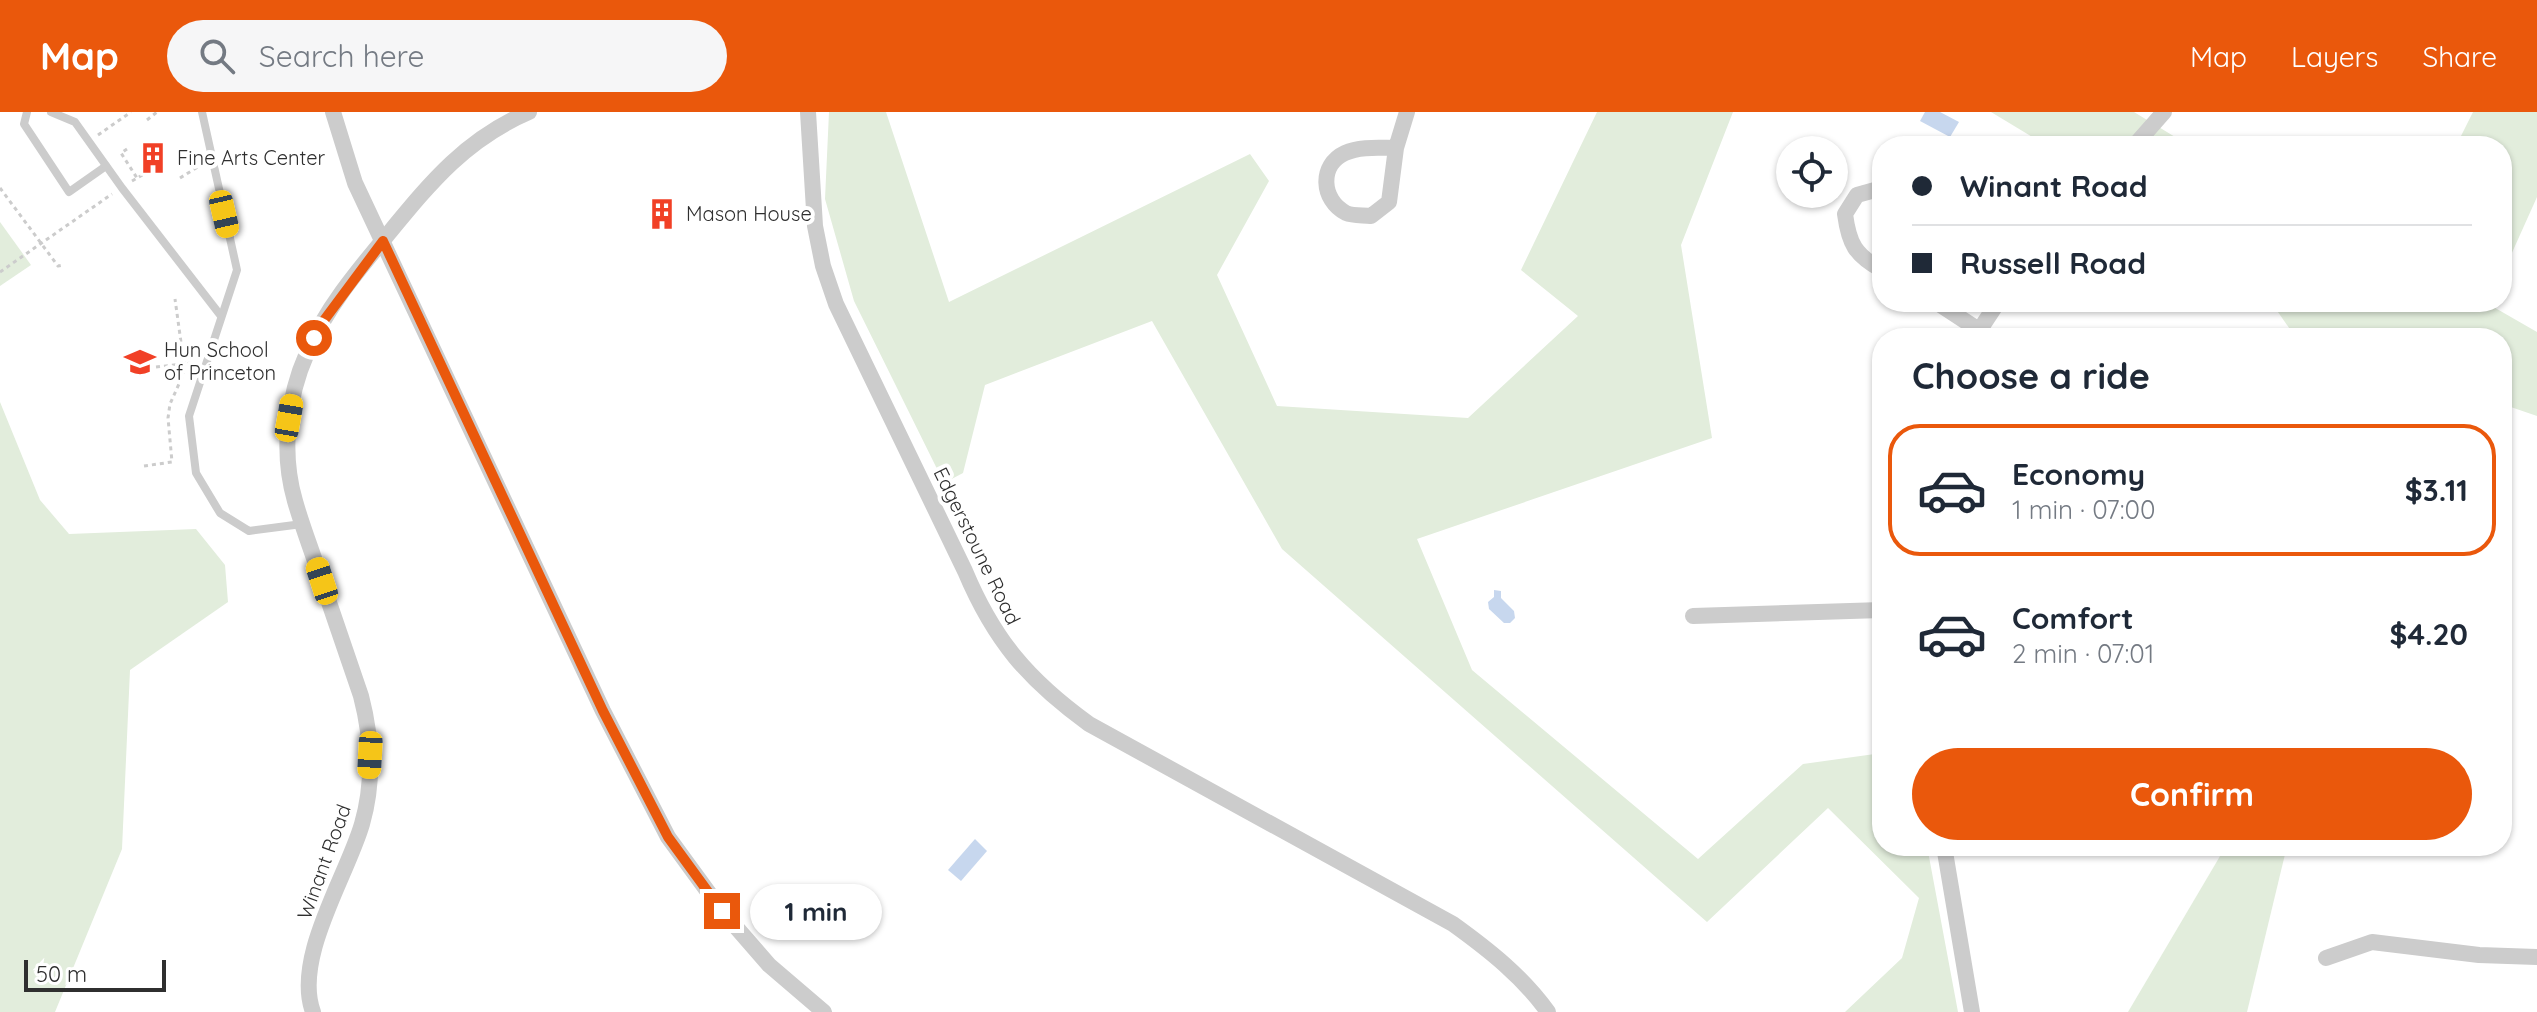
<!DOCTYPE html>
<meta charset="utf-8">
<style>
body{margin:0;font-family:Quicksand,sans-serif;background:#f6f6f7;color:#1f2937;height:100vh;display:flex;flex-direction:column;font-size:30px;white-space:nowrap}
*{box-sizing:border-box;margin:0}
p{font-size:26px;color:#747a83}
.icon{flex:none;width:44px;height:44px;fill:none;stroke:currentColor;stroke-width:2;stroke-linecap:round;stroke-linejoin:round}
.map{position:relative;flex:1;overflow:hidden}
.panel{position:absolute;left:1872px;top:216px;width:640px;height:528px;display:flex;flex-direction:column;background:#fff;border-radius:32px;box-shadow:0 2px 6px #0004}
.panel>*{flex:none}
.top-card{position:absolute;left:1872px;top:24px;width:640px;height:176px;border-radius:32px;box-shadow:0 2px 6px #0004;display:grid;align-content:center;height:176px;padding:0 40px;background:#fff}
.fabs{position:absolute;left:1776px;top:24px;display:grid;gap:16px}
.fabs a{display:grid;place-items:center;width:72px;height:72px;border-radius:50%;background:#fff;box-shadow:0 2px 6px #0004;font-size:40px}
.scale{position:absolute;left:24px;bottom:20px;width:142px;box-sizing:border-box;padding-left:8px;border:4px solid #2f2f2f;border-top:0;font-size:22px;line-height:28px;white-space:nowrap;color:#2f2f2f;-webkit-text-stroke:6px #fff;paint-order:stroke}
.end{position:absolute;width:36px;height:36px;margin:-18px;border:10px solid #ea580c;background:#fff;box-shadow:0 0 0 4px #fff}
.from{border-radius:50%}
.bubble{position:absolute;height:56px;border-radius:28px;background:#fff;box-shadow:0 2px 6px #0004;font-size:26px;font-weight:700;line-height:56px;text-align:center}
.car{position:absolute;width:24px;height:48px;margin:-24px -12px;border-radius:10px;box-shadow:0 0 6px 2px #0007;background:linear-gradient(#f5c518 24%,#345 0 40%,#f5c518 0 76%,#345 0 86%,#f5c518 0)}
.top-card b{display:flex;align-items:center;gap:28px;height:76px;font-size:30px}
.top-card b+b{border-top:2px solid #e0e1e3}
.top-card i{width:20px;height:20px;background:#1f2937}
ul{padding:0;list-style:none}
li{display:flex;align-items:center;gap:24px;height:132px;margin:0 16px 12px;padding:0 24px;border:4px solid transparent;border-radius:32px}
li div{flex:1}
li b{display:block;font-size:30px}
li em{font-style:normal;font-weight:700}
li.current{border-color:#ea580c}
li>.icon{width:72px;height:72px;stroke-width:1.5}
h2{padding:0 40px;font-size:36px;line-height:96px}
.button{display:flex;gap:16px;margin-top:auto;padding:16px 40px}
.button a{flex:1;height:92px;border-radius:48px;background:#ea580c;color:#fff;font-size:32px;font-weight:700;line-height:92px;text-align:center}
header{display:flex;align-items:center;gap:48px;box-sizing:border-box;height:112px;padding:0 40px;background:#ea580c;color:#fff}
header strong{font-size:38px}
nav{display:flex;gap:44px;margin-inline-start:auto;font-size:28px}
.search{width:560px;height:72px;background:#f6f6f7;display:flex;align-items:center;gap:20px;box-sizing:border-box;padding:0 28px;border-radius:44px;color:#747a83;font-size:30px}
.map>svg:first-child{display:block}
</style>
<header>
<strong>Map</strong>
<div class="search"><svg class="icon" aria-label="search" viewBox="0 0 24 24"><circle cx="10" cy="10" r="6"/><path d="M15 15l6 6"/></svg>Search here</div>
<nav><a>Map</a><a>Layers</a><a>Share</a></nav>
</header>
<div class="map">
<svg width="2537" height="900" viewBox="0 0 2537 900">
<rect width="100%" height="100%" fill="#fff"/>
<g fill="#e2eddc">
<polygon points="829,0 886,0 949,190 1250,42 1269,69 1217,163 1277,294 1468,306 1578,204 1521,158 1597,0 1733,0 1681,133 1712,326 1417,427 1472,558 1698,747 1803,652 1882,641 1882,734 1927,734 1958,900 1845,900 1902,846 1919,786 1828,696 1707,810 1282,437 1152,209 985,273 963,361 944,371 854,189 825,87"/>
<polygon points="1991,0 2134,0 2190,34 2047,34"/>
<polygon points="2473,0 2537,0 2537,85 2502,163 2502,34 2456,34"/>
<polygon points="0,110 31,153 0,174"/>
<polygon points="2271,190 2490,190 2490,193 2537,220 2537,304 2502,292 2502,226 2296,226"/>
<polygon points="0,290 40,388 69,422 196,417 225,453 228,490 130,558 122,737 55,900 0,900"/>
<polygon points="2226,734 2287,734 2247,900 2128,900"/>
</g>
<g fill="#c7d7ee">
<polygon points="1925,0 1940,0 1959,10 1950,25 1920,9"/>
<polygon points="1494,478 1501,479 1501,486 1514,499 1515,506 1510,511 1504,511 1489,497 1488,490 1494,485"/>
<polygon points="975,727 987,739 961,769 948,758"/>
</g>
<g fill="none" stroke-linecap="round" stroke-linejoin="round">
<g stroke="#ccc" stroke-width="3" stroke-dasharray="4 4" stroke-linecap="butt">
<polyline points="147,8 157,0"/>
<polyline points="98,23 131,0"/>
<polyline points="127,37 121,41 137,66"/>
<polyline points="180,66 201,53"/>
<polyline points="132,69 144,62"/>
<polyline points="0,76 58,154 63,153"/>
<polyline points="0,160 112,82"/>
<polyline points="156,255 192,251"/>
<polyline points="144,354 172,350 168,306 170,292 183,263 184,252 175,187"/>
</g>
<g stroke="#ccc" stroke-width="8">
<polyline points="27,0 24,12 69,80 106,54"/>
<polyline points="51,0 75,10 122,76 221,204"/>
<polyline points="202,0 237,158 189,304 196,361 220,401 249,419 302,412"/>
</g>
<g stroke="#ccc" stroke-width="16">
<polyline points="333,0 355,71 603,599 668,725 722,799 769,853 824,900"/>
<path d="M 808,0 L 815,114 L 823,154 L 836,192 L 965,459 C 994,528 1028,568 1089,612 L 1453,812 C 1489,838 1522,864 1548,900"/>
<polyline points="2134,34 2164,0"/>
<path d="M 1396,36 C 1380,36 1360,34 1345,41 C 1319,53 1321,88 1346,101 C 1353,104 1363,103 1371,104 L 1389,90 L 1396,36 L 1407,0"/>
<path d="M 1882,76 L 1857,83 L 1845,102 C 1849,132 1855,143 1882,158"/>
<polyline points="1936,190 1991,226"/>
<polyline points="1975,225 1998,190"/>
<polyline points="1693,504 1882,498"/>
<polyline points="1944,734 1972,900"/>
<polyline points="2326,846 2372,830 2479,843 2537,845"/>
<path d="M 313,900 C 293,846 347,764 362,712 C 374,670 372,626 361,584 C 347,544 334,504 320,464 C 312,439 302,414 295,389 C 281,341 287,286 307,241 C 325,197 359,157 389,121 C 431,70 466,27 529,0"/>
</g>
</g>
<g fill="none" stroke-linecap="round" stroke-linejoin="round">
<polyline stroke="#ea580c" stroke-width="10" points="314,226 322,211 383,129 603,599 668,725 722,799"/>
</g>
<defs>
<symbol id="building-bare" viewBox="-9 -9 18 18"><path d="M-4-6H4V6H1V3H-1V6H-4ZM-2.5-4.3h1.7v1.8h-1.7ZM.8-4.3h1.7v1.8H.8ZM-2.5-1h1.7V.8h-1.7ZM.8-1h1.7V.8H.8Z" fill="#f14026" stroke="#fff" stroke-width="2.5" paint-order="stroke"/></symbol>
<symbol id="school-bare" viewBox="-9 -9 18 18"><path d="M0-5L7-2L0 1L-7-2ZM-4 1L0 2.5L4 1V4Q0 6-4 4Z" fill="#f14026" stroke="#fff" stroke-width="2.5" paint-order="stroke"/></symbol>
</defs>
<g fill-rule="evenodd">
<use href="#building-bare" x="131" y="24" width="44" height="44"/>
<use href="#building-bare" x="640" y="80" width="44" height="44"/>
<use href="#school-bare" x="118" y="228" width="44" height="44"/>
</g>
<g text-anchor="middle" stroke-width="8" stroke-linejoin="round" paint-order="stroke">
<g font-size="20" fill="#2f2f2f" stroke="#fff" text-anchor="start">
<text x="177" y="53">Fine Arts Center</text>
<text x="686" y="109">Mason House</text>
<text x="164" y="245">Hun School<tspan x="164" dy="23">of Princeton</tspan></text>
</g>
<g font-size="20" fill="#2f2f2f" stroke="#fff">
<text transform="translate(977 434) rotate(64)" y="7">Edgerstoune Road</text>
<text transform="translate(324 750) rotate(-70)" y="7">Winant Road</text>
</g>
</g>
</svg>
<div class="fabs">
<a><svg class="icon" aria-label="locate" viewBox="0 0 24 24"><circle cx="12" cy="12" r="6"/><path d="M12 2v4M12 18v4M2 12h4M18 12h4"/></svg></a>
</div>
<div class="scale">50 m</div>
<i class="end from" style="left:314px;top:226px"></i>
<i class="end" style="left:722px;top:799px"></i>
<div class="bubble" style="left:750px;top:772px;width:132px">1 min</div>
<i class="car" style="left:224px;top:102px;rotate:167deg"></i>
<i class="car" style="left:289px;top:306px;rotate:10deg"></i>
<i class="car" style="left:322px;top:469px;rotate:342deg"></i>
<i class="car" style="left:370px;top:643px;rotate:183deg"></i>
<div class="top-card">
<b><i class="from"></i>Winant Road</b>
<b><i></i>Russell Road</b>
</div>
<section class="panel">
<h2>Choose a ride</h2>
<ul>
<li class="current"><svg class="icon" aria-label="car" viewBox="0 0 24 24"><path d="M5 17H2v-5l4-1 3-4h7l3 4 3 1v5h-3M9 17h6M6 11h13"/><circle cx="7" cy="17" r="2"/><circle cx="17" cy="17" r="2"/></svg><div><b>Economy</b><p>1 min · 07:00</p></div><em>$3.11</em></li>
<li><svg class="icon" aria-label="car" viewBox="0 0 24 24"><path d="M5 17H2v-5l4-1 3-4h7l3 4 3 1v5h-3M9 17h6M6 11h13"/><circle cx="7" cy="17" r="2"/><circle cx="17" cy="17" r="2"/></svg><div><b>Comfort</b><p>2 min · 07:01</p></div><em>$4.20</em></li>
</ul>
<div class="button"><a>Confirm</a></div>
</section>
</div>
